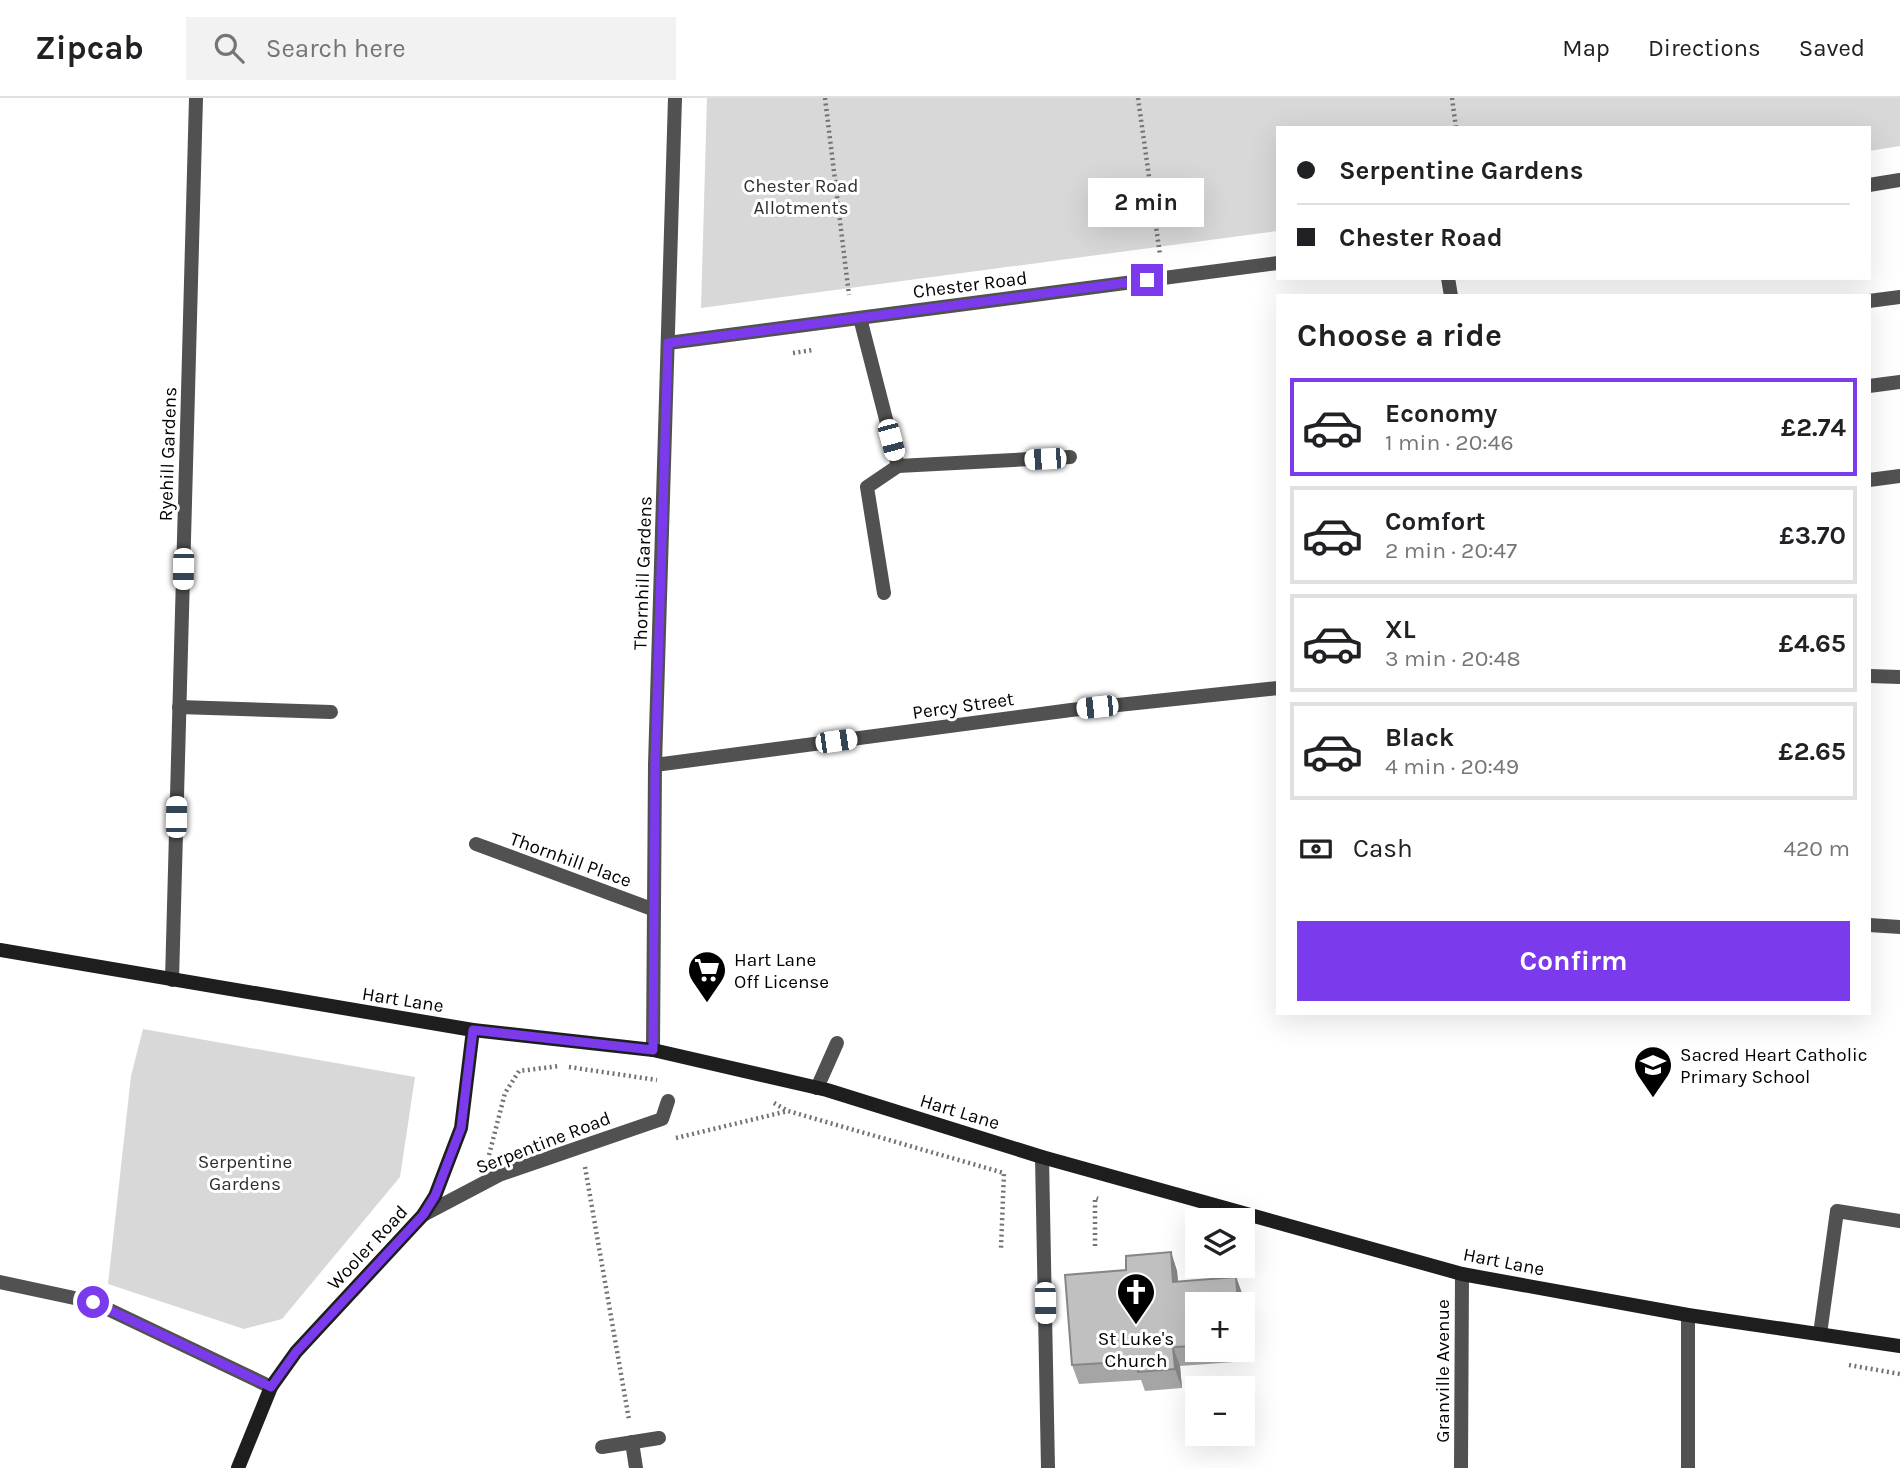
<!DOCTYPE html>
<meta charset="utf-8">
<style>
body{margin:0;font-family:Karla,sans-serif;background:#f2f2f2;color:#202124;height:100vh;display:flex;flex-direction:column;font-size:26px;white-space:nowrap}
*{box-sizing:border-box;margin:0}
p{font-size:23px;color:#757577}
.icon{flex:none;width:38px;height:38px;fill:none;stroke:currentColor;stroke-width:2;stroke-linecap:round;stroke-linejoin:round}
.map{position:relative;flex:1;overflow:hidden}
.side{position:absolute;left:1276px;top:196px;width:595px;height:721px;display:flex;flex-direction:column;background:#fff;border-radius:0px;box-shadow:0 7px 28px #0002}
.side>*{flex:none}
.banner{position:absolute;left:1276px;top:28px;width:595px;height:154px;border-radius:0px;box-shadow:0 7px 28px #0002;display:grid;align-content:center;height:154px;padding:0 21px;background:#fff}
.buttons{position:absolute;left:1185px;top:1110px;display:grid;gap:14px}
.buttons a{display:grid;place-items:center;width:70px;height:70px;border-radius:0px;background:#fff;box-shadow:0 7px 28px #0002;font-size:35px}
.end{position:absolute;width:32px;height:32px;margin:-16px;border:9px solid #7c3aed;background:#fff;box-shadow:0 0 0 4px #fff}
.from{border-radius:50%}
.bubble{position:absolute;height:49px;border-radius:0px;background:#fff;box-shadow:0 7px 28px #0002;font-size:23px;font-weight:700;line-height:49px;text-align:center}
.car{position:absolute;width:21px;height:42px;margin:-21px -10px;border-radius:9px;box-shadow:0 0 5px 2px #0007;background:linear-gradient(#fff 24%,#345 0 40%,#fff 0 76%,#345 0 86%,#fff 0)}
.banner b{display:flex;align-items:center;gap:24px;height:66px;font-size:26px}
.banner b+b{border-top:2px solid #e0e0e0}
.banner i{width:18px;height:18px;background:#202124}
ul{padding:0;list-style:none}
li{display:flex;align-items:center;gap:21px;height:98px;margin:0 14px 10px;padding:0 7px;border:4px solid #e0e0e0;border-radius:0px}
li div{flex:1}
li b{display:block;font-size:26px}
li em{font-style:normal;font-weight:700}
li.selected{border-color:#7c3aed}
li>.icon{width:63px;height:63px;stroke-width:1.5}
h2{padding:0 21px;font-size:32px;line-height:84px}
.pay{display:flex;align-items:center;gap:18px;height:77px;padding:0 21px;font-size:26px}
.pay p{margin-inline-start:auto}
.button{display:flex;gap:14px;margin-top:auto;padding:14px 21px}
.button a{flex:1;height:80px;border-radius:0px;background:#7c3aed;color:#fff;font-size:28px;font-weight:700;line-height:80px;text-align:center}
header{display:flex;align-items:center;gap:42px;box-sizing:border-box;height:98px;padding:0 35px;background:#fff;border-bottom:2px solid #e0e0e0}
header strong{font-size:33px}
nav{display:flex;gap:38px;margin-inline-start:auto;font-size:24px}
.search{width:490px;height:63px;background:#f2f2f2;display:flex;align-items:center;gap:18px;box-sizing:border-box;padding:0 24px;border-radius:0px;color:#757577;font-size:26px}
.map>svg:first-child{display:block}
</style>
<header>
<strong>Zipcab</strong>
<div class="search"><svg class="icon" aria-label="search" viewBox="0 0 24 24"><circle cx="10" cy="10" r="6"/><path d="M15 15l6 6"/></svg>Search here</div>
<nav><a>Map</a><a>Directions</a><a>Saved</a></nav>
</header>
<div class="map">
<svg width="1900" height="1370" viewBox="0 0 1900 1370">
<rect width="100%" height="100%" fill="#fff"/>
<g fill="#d8d8d8">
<polygon points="707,0 1900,0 1900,48 1869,53 1869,30 1278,30 1277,133 701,210"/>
<polygon points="143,931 415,979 400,1079 282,1221 244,1231 108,1186 131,978"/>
</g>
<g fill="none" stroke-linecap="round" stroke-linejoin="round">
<g stroke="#737373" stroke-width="4.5" stroke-dasharray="2 3.5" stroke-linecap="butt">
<polyline points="825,0 849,197"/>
<polyline points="1138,0 1160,157"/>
<polyline points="1452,0 1456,30"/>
<polyline points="793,255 813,252"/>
<polyline points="569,969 657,982"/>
<polyline points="774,1005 788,1013 1004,1075 1001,1150"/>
<polyline points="676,1040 788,1013"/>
<polyline points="489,1057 505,995 519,973 560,968"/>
<polyline points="585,1069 629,1322"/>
<polyline points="1095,1148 1095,1100 1098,1101"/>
<polyline points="1849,1267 1900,1276"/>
</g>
<g stroke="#515151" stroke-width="14">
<polyline points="1869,203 1900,199"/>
<polyline points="1869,382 1900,378"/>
<polyline points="884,495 867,389 898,368"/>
<polyline points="179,609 331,614"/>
<polyline points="1869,827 1900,829"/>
<polyline points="817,990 837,945"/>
<polyline points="1820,1236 1837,1113 1900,1123"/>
</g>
<g stroke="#515151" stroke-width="14">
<polyline points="1869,87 1900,82"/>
<polyline points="1448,180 1451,198"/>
<polyline points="860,220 898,368 1070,359"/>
<polyline points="668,245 1278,165"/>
<polyline points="1869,288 1900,284"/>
<polyline points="1869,578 1900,579"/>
<polyline points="655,667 1071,612 1278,590"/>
<polyline points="476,746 652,811"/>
<polyline points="172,882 196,0"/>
<polyline points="653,952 655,667 675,0"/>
<polyline points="1042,1059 1048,1370"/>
<polyline points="423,1117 499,1077 662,1021 668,1003"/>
<polyline points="0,1184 93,1204 271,1289"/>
<polyline points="632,1344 636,1370"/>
<polyline points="602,1349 659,1340"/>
<polyline points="1461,1370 1462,1176"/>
<polyline points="1688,1370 1688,1217"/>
</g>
<g stroke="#1e1e1e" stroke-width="14">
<polyline points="0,852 473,932 653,952 827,992 1042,1059 1462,1176 1688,1217 1900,1248"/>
<polyline points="238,1370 271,1289 296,1254 423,1117 435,1098 461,1030 473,932"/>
</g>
</g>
<path fill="#a5a5a5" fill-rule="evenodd" d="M 1171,1154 L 1177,1173 L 1178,1184 L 1236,1179 L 1243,1198 L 1248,1263 L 1180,1268 L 1182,1290 L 1145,1293 L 1141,1282 L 1079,1286 L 1072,1267 ZM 1197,1206 L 1242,1206 L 1242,1251 L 1197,1251 Z"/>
<g fill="#868686">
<polygon points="1171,1154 1177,1173 1180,1203 1173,1184"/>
<polygon points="1236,1179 1243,1198 1248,1263 1242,1249 1242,1206 1238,1206"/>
<polygon points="1173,1249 1180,1268 1182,1290 1175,1271"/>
</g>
<polygon fill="#c0c0c0" stroke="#868686" stroke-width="2" points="1171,1154 1173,1184 1236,1179 1238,1206 1197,1206 1197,1248 1173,1249 1175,1271 1138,1274 1137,1263 1072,1267 1065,1177 1126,1172 1126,1158"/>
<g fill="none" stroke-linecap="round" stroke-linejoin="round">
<polyline stroke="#7c3aed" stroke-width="9" points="93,1204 271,1289 296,1254 423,1117 435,1098 461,1030 473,932 653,952 655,667 668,245 1147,182"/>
</g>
<defs>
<symbol id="supermarket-pin" viewBox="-11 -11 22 30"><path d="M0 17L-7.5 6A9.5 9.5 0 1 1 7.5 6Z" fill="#000" stroke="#fff"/><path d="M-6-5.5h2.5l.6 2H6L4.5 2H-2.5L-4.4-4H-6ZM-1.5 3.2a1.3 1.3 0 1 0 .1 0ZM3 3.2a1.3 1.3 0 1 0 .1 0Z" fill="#fff"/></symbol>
<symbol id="school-pin" viewBox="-11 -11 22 30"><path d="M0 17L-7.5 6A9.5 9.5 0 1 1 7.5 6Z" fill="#000" stroke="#fff"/><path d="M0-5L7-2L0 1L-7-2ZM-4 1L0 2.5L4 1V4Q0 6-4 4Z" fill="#fff"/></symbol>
<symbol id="church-pin" viewBox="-11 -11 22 30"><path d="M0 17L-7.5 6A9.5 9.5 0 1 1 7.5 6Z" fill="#000" stroke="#fff"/><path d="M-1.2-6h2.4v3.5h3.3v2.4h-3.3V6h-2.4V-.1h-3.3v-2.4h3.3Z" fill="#fff"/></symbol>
</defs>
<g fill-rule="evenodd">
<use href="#supermarket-pin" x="685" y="850" width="44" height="60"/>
<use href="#school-pin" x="1631" y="945" width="44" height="60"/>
<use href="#church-pin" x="1114" y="1172" width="44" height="60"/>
</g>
<g text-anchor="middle" stroke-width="6" stroke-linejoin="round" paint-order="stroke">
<g font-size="19" fill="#2f2f2f" stroke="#fff">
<text x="801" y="94">Chester Road<tspan x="801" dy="22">Allotments</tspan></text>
<text x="245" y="1070">Serpentine<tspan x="245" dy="22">Gardens</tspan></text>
</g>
<g font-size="19" fill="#000" stroke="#fff">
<text transform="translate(970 186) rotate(-7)" y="7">Chester Road</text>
<text transform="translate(167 356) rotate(-88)" y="7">Ryehill Gardens</text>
<text transform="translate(642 475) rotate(-88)" y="7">Thornhill Gardens</text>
<text transform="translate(963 607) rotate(-8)" y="7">Percy Street</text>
<text transform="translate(571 761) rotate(20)" y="7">Thornhill Place</text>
<text transform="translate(403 901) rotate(9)" y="7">Hart Lane</text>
<text transform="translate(960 1013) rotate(17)" y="7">Hart Lane</text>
<text transform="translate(543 1044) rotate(-21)" y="7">Serpentine Road</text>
<text transform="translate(367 1149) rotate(-47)" y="7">Wooler Road</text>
<text transform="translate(1504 1163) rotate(11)" y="7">Hart Lane</text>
<text transform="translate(1442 1273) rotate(-90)" y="7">Granville Avenue</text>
</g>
<g font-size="19" fill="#000" stroke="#fff" text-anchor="start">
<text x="734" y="868">Hart Lane<tspan x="734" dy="22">Off License</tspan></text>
<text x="1680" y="963">Sacred Heart Catholic<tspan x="1680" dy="22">Primary School</tspan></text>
<text x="1136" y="1247" text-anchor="middle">St Luke's<tspan x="1136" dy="22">Church</tspan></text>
</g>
</g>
</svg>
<div class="buttons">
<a><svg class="icon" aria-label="layers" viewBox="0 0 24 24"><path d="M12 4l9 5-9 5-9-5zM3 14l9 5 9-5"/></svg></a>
<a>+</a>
<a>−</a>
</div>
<i class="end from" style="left:93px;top:1204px"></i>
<i class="end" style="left:1147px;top:182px"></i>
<div class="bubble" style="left:1088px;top:80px;width:116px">2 min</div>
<i class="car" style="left:891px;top:342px;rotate:165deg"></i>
<i class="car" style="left:1045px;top:361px;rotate:267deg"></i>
<i class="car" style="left:183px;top:471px;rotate:181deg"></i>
<i class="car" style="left:1097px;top:609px;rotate:264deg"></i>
<i class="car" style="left:836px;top:643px;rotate:82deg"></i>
<i class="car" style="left:176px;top:719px;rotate:1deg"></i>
<i class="car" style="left:1045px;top:1205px;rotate:179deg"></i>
<div class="banner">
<b><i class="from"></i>Serpentine Gardens</b>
<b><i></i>Chester Road</b>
</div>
<section class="side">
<h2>Choose a ride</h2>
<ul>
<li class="selected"><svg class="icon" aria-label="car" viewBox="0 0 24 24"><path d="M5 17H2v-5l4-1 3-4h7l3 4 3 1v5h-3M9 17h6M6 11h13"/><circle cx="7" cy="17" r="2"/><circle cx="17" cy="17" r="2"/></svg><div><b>Economy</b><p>1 min · 20:46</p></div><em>£2.74</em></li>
<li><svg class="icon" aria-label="car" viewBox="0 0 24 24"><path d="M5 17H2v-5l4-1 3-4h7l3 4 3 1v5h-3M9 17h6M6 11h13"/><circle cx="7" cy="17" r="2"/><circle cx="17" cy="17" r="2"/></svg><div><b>Comfort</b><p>2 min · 20:47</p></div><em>£3.70</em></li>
<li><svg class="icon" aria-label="car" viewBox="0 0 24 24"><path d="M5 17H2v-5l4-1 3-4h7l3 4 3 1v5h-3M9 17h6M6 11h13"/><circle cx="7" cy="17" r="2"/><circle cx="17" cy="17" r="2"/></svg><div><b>XL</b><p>3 min · 20:48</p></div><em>£4.65</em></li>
<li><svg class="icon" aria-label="car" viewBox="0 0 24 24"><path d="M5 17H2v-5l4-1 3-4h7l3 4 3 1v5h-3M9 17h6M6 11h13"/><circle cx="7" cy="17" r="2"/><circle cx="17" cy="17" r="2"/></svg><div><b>Black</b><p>4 min · 20:49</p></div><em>£2.65</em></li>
</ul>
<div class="pay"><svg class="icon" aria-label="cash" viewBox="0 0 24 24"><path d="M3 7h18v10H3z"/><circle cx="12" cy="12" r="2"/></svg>Cash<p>420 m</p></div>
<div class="button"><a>Confirm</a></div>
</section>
</div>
